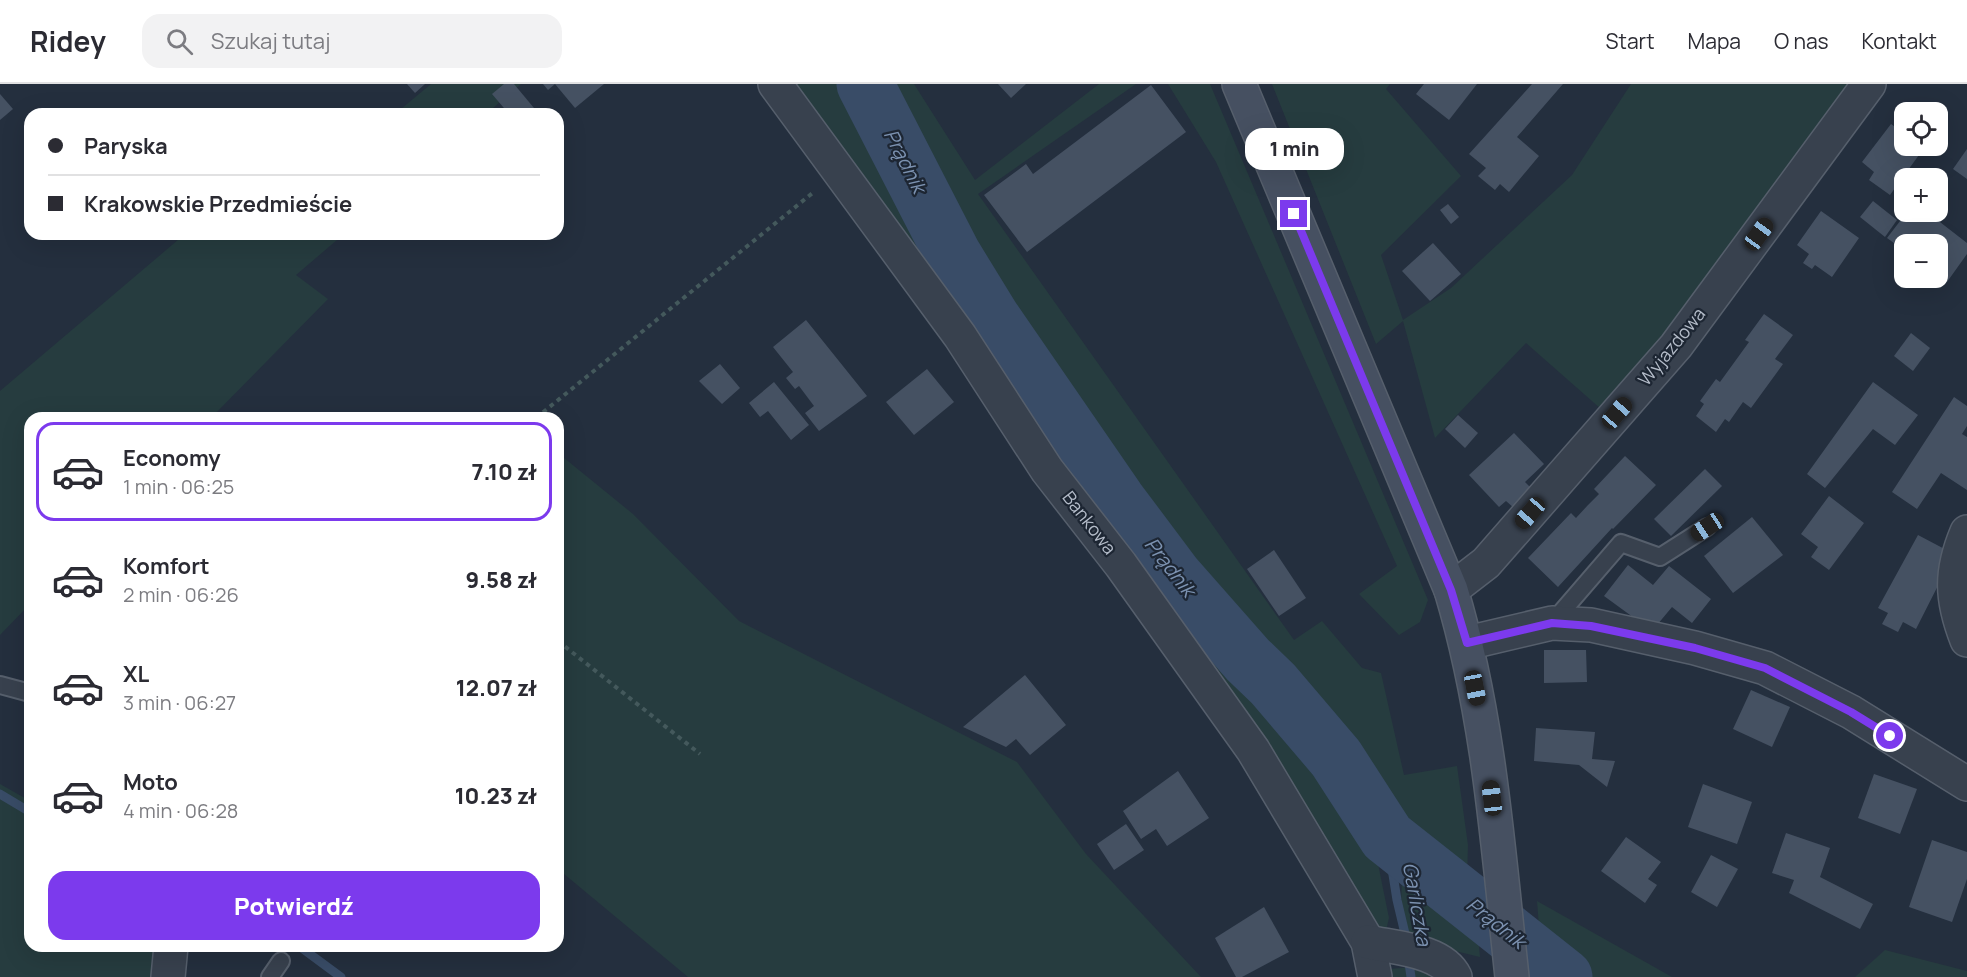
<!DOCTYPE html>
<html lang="pl">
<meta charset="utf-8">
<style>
body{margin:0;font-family:Manrope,sans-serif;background:#f2f2f3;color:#2b2b33;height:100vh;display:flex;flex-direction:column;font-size:22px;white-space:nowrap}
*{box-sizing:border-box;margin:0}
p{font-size:20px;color:#7c7c81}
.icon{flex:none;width:33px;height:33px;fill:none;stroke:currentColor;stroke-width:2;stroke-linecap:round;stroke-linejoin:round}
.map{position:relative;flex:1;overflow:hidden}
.panel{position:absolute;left:24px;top:328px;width:540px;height:540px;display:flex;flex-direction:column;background:#fff;border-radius:18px;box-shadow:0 6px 24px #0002}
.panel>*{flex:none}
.banner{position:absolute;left:24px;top:24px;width:540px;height:132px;border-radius:18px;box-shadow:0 6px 24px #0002;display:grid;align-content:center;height:132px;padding:0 24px;background:#fff}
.tools{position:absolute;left:1894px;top:18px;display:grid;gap:12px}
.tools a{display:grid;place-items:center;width:54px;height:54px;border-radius:12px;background:#fff;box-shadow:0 6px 24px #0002;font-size:30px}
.end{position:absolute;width:27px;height:27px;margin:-14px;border:8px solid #7c3aed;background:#fff;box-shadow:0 0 0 3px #fff}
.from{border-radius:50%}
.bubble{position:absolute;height:42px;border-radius:18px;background:#fff;box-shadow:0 6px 24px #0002;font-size:20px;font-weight:800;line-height:42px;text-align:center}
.car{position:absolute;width:18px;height:36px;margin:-18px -9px;border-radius:8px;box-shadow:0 0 4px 2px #0007;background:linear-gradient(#222 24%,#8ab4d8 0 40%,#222 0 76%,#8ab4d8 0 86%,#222 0)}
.banner b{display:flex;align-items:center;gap:21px;height:57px;font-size:22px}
.banner b+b{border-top:2px solid #e1e1e2}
.banner i{width:15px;height:15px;background:#2b2b33}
ul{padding:10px 0 0;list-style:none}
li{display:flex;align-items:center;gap:18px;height:99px;margin:0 12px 9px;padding:0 12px;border:3px solid transparent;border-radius:18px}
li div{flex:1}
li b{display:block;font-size:22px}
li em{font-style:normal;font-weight:800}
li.current{border-color:#7c3aed}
li>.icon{width:54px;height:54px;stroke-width:1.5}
.action{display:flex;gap:12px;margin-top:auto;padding:12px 24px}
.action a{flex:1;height:69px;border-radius:18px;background:#7c3aed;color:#fff;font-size:24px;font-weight:800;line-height:69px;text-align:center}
header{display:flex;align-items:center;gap:36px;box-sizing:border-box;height:84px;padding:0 30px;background:#fff;border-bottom:2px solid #e1e1e2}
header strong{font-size:28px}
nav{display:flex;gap:33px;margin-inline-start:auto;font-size:21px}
.search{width:420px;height:54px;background:#f2f2f3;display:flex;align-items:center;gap:15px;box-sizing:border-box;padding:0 21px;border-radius:18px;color:#7c7c81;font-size:22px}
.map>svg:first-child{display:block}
</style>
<header>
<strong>Ridey</strong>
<div class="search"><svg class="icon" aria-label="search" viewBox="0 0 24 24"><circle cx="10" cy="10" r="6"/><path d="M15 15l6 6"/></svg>Szukaj tutaj</div>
<nav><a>Start</a><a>Mapa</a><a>O nas</a><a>Kontakt</a></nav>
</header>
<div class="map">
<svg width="1967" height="893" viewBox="0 0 1967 893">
<rect width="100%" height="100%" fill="#242f3e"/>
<g fill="#263c3f">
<polygon points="431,0 521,0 486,30 395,30"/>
<polygon points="793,0 849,0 976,232 1096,412 1083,419"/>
<polygon points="887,0 914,0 975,96 1099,0 1136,0 978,110 1294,556 1322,537 1362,584 1381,589 1404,691 1457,682 1468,761 1467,796 1426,770 1380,725 1090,348 1003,211"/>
<polygon points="1168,0 1210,0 1428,516 1420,538 1399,551 1359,510 1397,482 1216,78"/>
<polygon points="1272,0 1390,0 1386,5 1461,92 1381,171 1403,236 1451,204 1572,91 1631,0 1852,0 1696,214 1601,325 1526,259 1435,354 1403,237 1376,260"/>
<polygon points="185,150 243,150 247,154 252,150 344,150 296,191 328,215 211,334 30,334 30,520 0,551 0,307"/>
<polygon points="558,369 633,430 739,537 1017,678 1086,770 1201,893 688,893 558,785"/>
<polygon points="1205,550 1305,655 1374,760 1389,834 1385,851 1369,832 1197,561"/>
<polygon points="0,700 30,717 30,862 154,863 153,893 0,893"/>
<path d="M 1402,794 C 1425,810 1452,817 1476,833 L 1480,873 L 1410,856 L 1401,823 Z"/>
<polygon points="1537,817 1672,893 1543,893"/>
<polygon points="1885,866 1967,887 1967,893 1855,893"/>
<polygon points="1426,882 1433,893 1390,893 1389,885"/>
</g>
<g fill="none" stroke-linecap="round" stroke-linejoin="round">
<g stroke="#394c67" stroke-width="9">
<polyline points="0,710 30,728"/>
<polyline points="1387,753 1397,816 1407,858"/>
<polyline points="299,862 341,893"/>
<polyline points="1408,872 1411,893"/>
</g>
<polyline stroke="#394c67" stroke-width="57" points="865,0 953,171 991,233 1117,416 1174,492 1248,576 1273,600 1336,674 1387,753 1564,893"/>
</g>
<g fill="#455162">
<polygon points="407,0 425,0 415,9"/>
<polygon points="504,0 514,0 539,30 509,30 492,10"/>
<polygon points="543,0 555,0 548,6"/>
<polygon points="555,0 604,0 575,24"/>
<polygon points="998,0 1026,0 1011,14"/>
<polygon points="1424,0 1477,0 1449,36 1416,10"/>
<polygon points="1532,0 1563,0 1517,53 1539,72 1509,108 1500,100 1495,106 1478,92 1486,84 1469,70"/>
<polygon points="1151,1 1186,48 1027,168 984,111 1026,80 1033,90"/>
<polygon points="0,10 13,25 0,36"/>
<polygon points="1891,40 1905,50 1905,62 1924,64 1890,111 1869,96 1874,88 1862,78"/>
<polygon points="1967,65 1967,95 1953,85"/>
<polygon points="1873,117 1897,136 1885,153 1860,133"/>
<polygon points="1448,120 1459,133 1451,140 1440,126"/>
<polygon points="1821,127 1859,154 1832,193 1815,181 1812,185 1803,179 1809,170 1797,161"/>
<polygon points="1907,128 1927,128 1967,159 1967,170 1947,198 1938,191 1938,160 1905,160 1905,167 1887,154"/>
<polygon points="1433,159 1461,190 1430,217 1402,187"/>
<polygon points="1764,230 1793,251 1775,275 1783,280 1751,324 1743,318 1729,338 1725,335 1716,348 1696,332 1704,320 1700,317 1716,295 1720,298 1749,258 1745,256"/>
<polygon points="806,236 867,312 819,347 805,329 814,322 799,302 795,305 786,294 793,288 773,263"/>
<polygon points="1911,249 1930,264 1913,287 1894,272"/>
<polygon points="720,280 740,304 722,320 699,297"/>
<polygon points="927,285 954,318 914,351 886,318"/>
<polygon points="774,298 809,341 791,356 768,327 760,333 749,319"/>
<polygon points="1873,298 1918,331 1895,361 1873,345 1825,404 1807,390"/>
<polygon points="1954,313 1967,322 1967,342 1962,350 1967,353 1967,406 1941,389 1917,425 1892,408"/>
<polygon points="1458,331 1478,349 1465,364 1445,345"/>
<polygon points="1514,349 1544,380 1525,398 1533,406 1514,424 1506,417 1499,423 1469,391"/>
<polygon points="1625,372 1656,401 1613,445 1612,444 1558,503 1528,474 1571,429 1576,434 1588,421 1599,410 1594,405"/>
<polygon points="1705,385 1722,402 1671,452 1654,435"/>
<polygon points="1829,412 1864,439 1829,486 1811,473 1818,463 1801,450"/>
<polygon points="1752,433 1783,471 1733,509 1704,472"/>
<polygon points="1918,451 1954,470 1916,545 1903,538 1898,548 1882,540 1888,529 1878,524"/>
<polygon points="1274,466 1306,514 1279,532 1247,485"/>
<polygon points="1628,481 1653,501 1669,482 1711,515 1692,539 1672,523 1652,547 1604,512"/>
<polygon points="1544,566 1586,566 1587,598 1544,599"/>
<polygon points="1025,591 1066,641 1030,671 1016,655 1006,663 963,643"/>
<polygon points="1751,606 1790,623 1772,663 1733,645"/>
<polygon points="1536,644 1595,648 1592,675 1615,677 1607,703 1579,681 1534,677"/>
<polygon points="1178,687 1209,734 1167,762 1156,745 1141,755 1123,727"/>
<polygon points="1874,690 1917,705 1900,750 1858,734"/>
<polygon points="1703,700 1752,718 1737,760 1688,743"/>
<polygon points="1126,740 1144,766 1114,786 1097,760"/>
<polygon points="1786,749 1830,764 1820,793 1873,820 1860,845 1789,809 1794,796 1772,789"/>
<polygon points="1626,753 1661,778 1648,795 1657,801 1645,819 1601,787"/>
<polygon points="1932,756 1967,768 1967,795 1952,838 1909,823"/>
<polygon points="1711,771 1738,785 1717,823 1691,808"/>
<polygon points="1264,823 1289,868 1242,893 1236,893 1215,854"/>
</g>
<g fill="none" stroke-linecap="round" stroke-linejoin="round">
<defs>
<g id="service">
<polyline points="1552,539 1621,459 1660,473 1707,443"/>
<polyline points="0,601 30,609"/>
<polyline points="270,893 281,877"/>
</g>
<g id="minor">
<polyline points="775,0 960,252 1047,386 1121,481 1253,666 1368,858 1375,893"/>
<path d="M 1967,448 C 1950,488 1951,515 1967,556"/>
<polyline points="1451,506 1486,479 1676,262 1869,0"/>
<polyline points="1467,559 1552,539 1591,541 1695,564 1765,584 1851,628 1967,700"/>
<path d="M 1368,858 C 1394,864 1442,866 1455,893"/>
<polyline points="168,893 171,862"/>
</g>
<path id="secondary" d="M 1239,0 L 1451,506 C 1489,632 1498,763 1512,893"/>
</defs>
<use href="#service" stroke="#565f6c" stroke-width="20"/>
<use href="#minor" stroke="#565f6c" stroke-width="36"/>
<use href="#secondary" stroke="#565f6c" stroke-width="36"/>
<g stroke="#44595c" stroke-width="4" stroke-dasharray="4.5 4.5" stroke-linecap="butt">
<polyline points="536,334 815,107"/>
<polyline points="558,557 700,670"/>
</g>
<use href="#service" stroke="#38414e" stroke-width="16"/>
<use href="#minor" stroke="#38414e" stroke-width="33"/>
<use href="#secondary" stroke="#465061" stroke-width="33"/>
</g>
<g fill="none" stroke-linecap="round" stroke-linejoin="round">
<polyline stroke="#7c3aed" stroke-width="8" points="1294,130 1451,506 1467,559 1552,539 1591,542 1695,564 1765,584 1851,628 1890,652"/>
</g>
<g text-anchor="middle" stroke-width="4.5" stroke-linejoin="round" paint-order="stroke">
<g font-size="18" fill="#b4bcc9" stroke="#1d2633">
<text transform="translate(1672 263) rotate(-51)" y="6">Wyjazdowa</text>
<text transform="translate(1089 439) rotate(52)" y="6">Bankowa</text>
</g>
<g font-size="20" font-style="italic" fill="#7c92b1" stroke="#1d2633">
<text transform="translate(905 77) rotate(63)" y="7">Prądnik</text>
<text transform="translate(1170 483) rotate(52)" y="7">Prądnik</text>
<text transform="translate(1417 820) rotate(80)" y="7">Garliczka</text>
<text transform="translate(1496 839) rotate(38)" y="7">Prądnik</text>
</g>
</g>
</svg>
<div class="tools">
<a><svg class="icon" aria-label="locate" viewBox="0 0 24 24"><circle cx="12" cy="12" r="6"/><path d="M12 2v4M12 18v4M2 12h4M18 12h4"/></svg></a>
<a>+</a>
<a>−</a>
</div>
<i class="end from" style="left:1890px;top:652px"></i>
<i class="end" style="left:1294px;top:130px"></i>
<div class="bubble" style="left:1245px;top:44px;width:99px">1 min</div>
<i class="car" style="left:1759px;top:150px;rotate:36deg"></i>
<i class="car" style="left:1617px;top:329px;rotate:41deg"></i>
<i class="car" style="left:1530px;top:429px;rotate:221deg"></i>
<i class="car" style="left:1707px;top:443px;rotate:237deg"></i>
<i class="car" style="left:1475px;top:604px;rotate:169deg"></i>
<i class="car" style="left:1492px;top:714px;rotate:353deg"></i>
<div class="banner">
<b><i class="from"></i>Paryska</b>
<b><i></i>Krakowskie Przedmieście</b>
</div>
<section class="panel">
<ul>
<li class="current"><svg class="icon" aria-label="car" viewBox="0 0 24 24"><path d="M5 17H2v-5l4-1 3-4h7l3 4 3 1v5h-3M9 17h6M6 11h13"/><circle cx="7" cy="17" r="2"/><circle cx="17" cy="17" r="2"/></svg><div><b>Economy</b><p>1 min · 06:25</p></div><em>7.10 zł</em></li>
<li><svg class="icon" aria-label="car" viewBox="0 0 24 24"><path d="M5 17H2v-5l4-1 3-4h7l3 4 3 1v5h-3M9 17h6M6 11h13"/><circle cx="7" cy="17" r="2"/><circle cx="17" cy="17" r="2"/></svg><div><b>Komfort</b><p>2 min · 06:26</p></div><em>9.58 zł</em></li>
<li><svg class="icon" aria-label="car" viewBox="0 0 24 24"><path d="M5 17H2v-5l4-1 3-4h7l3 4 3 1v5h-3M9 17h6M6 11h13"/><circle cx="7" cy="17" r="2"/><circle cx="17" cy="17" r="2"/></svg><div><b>XL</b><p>3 min · 06:27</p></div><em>12.07 zł</em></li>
<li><svg class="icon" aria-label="car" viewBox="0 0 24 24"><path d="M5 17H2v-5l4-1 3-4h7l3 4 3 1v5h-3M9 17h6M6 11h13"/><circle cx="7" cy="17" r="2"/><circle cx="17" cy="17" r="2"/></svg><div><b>Moto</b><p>4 min · 06:28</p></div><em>10.23 zł</em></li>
</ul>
<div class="action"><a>Potwierdź</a></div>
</section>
</div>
